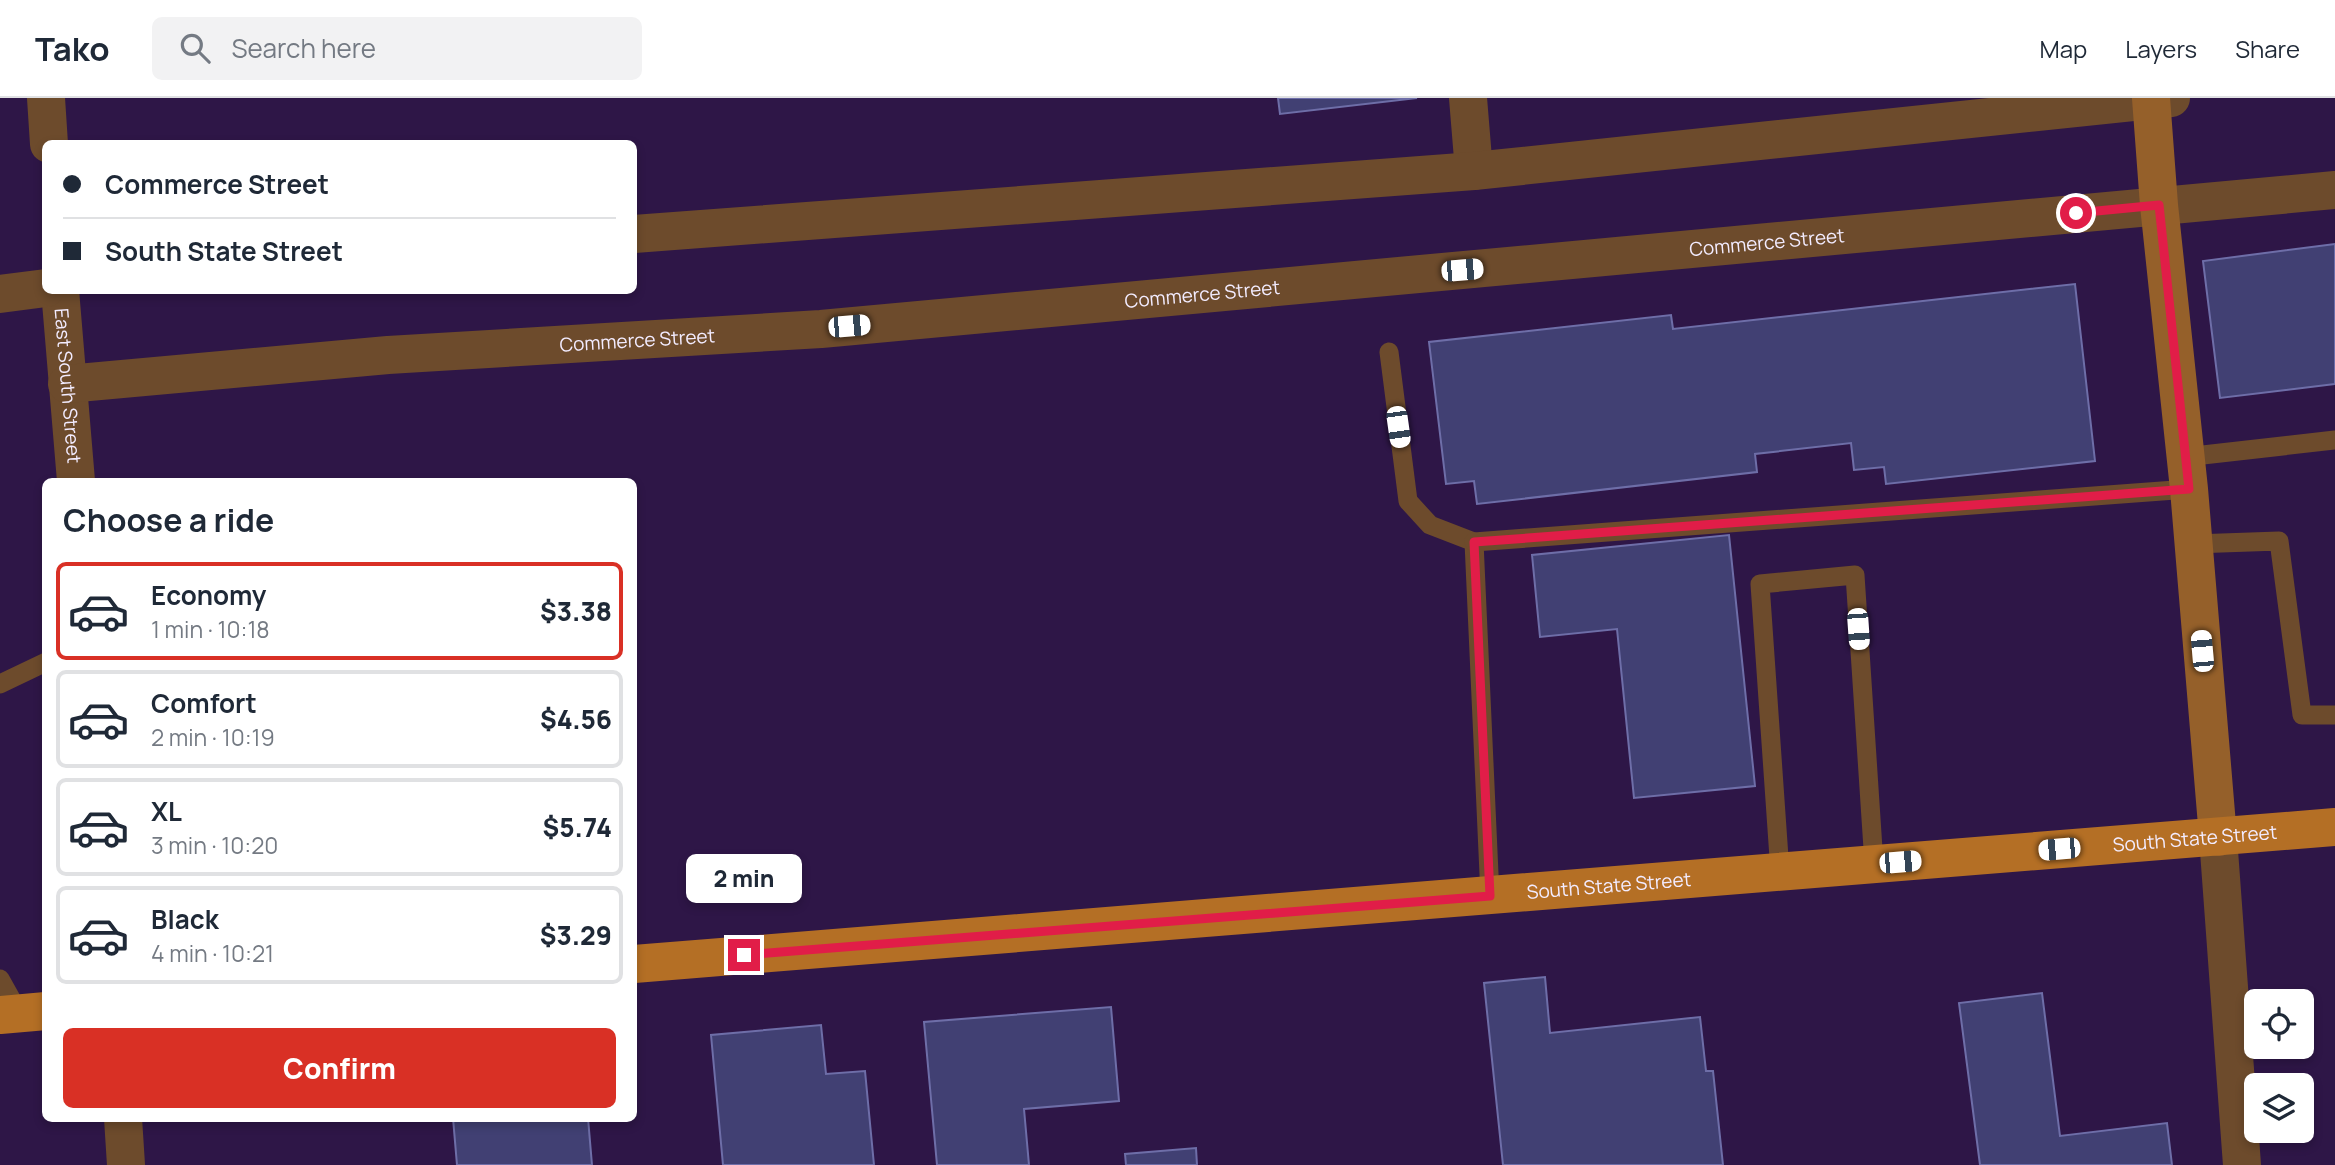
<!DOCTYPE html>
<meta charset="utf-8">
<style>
body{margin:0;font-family:Manrope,sans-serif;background:#f2f2f3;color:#1f2937;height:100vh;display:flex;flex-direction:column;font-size:26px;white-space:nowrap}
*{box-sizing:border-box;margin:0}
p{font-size:23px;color:#747a83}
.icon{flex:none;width:38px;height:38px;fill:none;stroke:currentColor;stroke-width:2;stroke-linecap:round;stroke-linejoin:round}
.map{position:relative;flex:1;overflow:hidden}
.panel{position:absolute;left:42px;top:380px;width:595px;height:644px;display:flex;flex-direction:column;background:#fff;border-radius:10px;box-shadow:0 4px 10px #0003}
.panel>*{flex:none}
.top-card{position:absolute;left:42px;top:42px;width:595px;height:154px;border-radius:10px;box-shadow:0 4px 10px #0003;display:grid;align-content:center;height:154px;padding:0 21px;background:#fff}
.buttons{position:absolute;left:2244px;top:891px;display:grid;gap:14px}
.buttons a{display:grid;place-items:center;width:70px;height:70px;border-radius:10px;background:#fff;box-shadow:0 4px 10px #0003;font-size:35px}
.end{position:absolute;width:32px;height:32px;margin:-16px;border:9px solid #e11d48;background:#fff;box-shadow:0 0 0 4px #fff}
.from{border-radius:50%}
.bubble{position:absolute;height:49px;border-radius:10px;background:#fff;box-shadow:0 4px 10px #0003;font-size:23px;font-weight:800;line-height:49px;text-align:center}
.car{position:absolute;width:21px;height:42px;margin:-21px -10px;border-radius:9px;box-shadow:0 0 5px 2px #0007;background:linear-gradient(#fff 24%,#345 0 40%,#fff 0 76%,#345 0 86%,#fff 0)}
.top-card b{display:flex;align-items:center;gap:24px;height:66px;font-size:26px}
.top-card b+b{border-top:2px solid #e0e1e3}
.top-card i{width:18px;height:18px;background:#1f2937}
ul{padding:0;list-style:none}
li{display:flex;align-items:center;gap:21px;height:98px;margin:0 14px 10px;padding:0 7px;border:4px solid #e0e1e3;border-radius:10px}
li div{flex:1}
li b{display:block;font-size:26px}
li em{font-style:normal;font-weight:800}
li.active{border-color:#d93025}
li>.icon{width:63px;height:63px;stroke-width:1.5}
h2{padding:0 21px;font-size:32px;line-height:84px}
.cta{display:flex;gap:14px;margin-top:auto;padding:14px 21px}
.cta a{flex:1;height:80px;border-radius:10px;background:#d93025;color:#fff;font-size:28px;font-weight:800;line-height:80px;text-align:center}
header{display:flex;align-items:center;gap:42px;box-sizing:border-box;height:98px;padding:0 35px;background:#fff;border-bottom:2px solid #e0e1e3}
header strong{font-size:33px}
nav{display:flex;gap:38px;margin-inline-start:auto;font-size:24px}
.search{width:490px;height:63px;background:#f2f2f3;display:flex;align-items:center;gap:18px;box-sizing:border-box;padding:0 24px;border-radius:10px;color:#747a83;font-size:26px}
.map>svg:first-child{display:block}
</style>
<header>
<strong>Tako</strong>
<div class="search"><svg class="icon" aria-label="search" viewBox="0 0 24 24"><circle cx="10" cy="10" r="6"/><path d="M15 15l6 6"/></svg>Search here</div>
<nav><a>Map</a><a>Layers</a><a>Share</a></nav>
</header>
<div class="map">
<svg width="2335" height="1067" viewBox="0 0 2335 1067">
<rect width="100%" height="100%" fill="#2e1647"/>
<g fill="#414073" stroke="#6e6ea8" stroke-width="2">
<polygon points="1278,0 1417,0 1280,16"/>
<polygon points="2335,146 2335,286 2220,300 2203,163"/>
<polygon points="2075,186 2095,363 1886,386 1884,369 1854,372 1851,345 1755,356 1757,374 1477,406 1474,383 1446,386 1429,244 1671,217 1673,231"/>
<polygon points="1729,437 1755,688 1634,700 1617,531 1540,539 1532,457"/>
<polygon points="1545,879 1550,935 1700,919 1706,973 1713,973 1723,1067 1503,1067 1484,885"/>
<polygon points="2042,895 2060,1038 2167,1025 2172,1067 1980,1067 1959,905"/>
<polygon points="1111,909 1119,1003 1024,1011 1029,1067 937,1067 924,924"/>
<polygon points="821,927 826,976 865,973 874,1067 723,1067 711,937"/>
<polygon points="453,1020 588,1020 592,1067 457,1067"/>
<polygon points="1196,1050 1197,1067 1126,1067 1125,1056"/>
</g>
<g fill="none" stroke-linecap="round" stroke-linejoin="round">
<g stroke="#6d4b2c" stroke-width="19">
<polyline points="1389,254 1408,403 1430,427 1474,444 1490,798"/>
<polyline points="2185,359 2335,342"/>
<polyline points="1474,444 2189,391"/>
<polyline points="2193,446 2279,443 2302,617 2335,617"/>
<polyline points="0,586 46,564"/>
<polyline points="1780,774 1760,486 1855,477 1874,766"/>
<polyline points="0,881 19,915"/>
</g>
<g stroke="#6d4b2c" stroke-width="38">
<polyline points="46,0 49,46"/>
<polyline points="1468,0 1474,73"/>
<polyline points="634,136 1474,73 2171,0"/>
<path id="s1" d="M 60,192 L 76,383"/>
<polyline points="0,196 46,190"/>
<path id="s2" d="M 67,286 L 388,257 L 821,231 L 2335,92"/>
<polyline points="2218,739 2242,1067"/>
<polyline points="123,1020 126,1067"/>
</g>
<polyline stroke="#95602a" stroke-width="38" points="2151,0 2159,107 2189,391 2218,739"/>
<g stroke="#b46f25" stroke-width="38">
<path id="s3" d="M 634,866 L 2335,729"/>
<polyline points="0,917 46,913"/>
</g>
</g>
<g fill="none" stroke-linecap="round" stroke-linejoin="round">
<polyline stroke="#e11d48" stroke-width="9" points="744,857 1490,798 1474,444 2189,391 2159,107 2076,115"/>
</g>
<g text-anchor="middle" stroke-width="5" stroke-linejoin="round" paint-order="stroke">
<g font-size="19" fill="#f3ecff" stroke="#12081d">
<text dy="7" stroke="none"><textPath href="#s2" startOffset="1706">Commerce Street</textPath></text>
<text dy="7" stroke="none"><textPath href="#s2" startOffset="1139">Commerce Street</textPath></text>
<text dy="7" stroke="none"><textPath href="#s2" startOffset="572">Commerce Street</textPath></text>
<text dy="7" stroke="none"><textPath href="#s1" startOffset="96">East South Street</textPath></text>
<text dy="7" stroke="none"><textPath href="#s3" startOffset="1566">South State Street</textPath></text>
<text dy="7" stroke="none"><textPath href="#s3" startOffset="978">South State Street</textPath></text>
</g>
</g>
</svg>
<div class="buttons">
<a><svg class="icon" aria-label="locate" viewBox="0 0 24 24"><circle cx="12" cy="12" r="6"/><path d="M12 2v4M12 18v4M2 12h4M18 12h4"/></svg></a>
<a><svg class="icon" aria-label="layers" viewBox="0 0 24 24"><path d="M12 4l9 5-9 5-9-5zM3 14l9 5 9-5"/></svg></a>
</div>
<i class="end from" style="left:2076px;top:115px"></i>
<i class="end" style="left:744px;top:857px"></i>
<div class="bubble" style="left:686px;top:756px;width:116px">2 min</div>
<i class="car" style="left:1462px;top:172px;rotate:85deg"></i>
<i class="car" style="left:849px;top:228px;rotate:85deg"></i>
<i class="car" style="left:1398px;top:329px;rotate:172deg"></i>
<i class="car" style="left:1858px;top:531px;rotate:176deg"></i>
<i class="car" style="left:2202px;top:553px;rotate:355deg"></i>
<i class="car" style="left:2059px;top:751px;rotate:265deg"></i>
<i class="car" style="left:1900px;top:764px;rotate:85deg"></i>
<div class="top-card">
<b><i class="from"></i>Commerce Street</b>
<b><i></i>South State Street</b>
</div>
<section class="panel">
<h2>Choose a ride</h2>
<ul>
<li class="active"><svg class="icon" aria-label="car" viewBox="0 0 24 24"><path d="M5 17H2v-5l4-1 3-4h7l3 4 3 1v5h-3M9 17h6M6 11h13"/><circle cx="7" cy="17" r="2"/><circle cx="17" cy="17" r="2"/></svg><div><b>Economy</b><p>1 min · 10:18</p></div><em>$3.38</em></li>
<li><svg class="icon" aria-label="car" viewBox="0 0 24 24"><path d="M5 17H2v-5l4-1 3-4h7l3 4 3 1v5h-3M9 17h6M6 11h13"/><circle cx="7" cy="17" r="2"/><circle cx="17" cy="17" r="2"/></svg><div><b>Comfort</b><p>2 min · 10:19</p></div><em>$4.56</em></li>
<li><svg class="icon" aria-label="car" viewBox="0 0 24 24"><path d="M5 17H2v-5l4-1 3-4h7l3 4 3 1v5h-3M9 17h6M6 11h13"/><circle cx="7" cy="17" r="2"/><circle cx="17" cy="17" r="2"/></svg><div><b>XL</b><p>3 min · 10:20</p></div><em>$5.74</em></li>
<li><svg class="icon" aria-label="car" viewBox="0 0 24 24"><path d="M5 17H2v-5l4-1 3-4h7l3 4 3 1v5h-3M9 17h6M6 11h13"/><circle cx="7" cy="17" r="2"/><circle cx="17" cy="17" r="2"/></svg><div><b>Black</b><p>4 min · 10:21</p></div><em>$3.29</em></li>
</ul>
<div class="cta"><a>Confirm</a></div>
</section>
</div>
